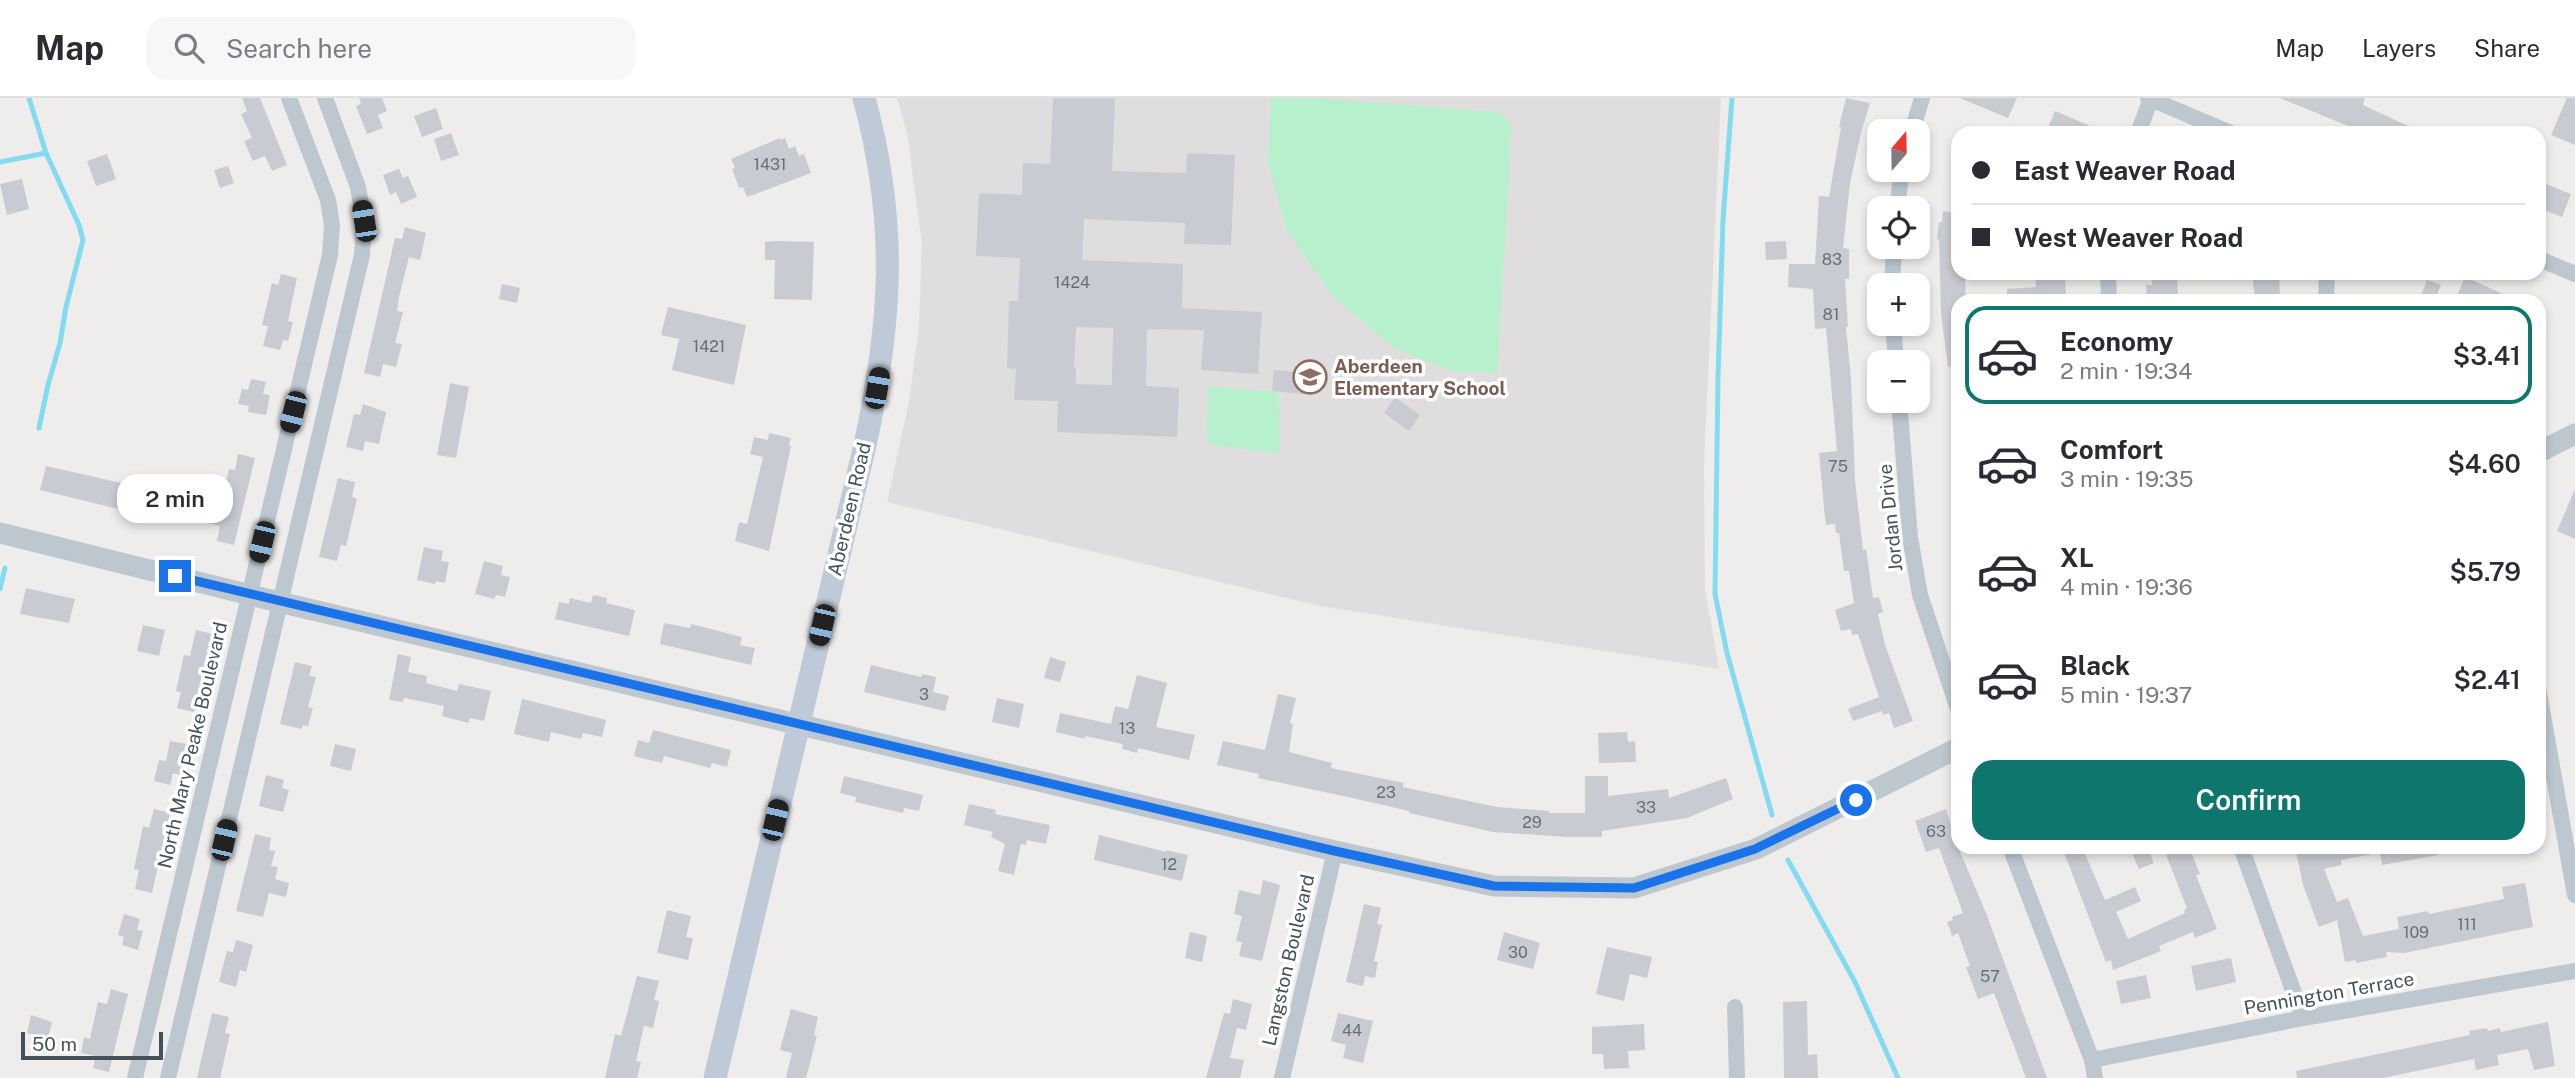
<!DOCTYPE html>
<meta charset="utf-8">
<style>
body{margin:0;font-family:"Public Sans",sans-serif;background:#f7f7f7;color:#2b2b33;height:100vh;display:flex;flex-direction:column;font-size:26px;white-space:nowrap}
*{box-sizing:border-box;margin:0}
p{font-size:23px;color:#7c7c81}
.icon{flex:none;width:38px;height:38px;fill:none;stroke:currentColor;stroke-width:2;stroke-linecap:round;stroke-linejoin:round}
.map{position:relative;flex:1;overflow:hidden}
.drawer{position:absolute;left:1951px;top:196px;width:595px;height:560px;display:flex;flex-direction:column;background:#fff;border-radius:21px;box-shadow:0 4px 10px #0003}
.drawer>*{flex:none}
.hud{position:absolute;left:1951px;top:28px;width:595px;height:154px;border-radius:21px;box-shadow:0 4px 10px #0003;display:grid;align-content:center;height:154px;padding:0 21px;background:#fff}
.needle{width:46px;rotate:20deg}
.tools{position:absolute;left:1867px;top:21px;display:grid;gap:14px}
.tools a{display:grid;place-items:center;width:63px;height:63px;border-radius:14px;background:#fff;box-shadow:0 4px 10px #0003;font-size:35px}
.scale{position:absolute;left:21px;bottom:18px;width:142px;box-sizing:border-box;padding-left:7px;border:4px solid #44505a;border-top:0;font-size:19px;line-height:24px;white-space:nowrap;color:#44505a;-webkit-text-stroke:5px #fff;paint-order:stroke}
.end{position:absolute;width:32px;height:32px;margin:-16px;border:9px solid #1a73e8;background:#fff;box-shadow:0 0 0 4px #fff}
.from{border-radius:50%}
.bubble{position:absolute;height:49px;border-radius:21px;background:#fff;box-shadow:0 4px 10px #0003;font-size:23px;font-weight:600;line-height:49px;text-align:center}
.car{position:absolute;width:21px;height:42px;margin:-21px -10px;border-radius:9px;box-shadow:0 0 5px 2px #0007;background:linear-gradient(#222 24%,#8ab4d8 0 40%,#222 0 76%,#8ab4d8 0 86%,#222 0)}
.hud b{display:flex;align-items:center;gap:24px;height:66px;font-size:26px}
.hud b+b{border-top:2px solid #e1e1e2}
.hud i{width:18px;height:18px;background:#2b2b33}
ul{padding:12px 0 0;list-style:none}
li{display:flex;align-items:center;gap:21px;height:98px;margin:0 14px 10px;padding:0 7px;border:4px solid transparent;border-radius:21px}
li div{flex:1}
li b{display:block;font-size:26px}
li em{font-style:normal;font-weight:600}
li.current{border-color:#0f766e}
li>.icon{width:63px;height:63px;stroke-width:1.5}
.primary-button{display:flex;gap:14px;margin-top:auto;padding:14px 21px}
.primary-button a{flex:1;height:80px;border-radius:21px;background:#0f766e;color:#fff;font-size:28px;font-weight:600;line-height:80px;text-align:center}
header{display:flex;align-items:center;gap:42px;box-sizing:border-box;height:98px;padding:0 35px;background:#fff;border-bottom:2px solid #e1e1e2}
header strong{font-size:33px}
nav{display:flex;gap:38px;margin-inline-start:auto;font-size:24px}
.search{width:490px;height:63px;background:#f7f7f7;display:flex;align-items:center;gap:18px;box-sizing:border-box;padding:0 24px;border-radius:21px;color:#7c7c81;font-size:26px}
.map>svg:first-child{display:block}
</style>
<header>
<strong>Map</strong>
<div class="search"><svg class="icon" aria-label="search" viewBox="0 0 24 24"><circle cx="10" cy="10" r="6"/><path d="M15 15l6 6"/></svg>Search here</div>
<nav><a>Map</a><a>Layers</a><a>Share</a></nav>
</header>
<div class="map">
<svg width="2575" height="980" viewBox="0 0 2575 980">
<rect width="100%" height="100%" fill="#efecec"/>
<polygon fill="#e0ddde" points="897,0 1721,0 1704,365 1705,492 1719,571 1320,508 887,404 909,304 919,227 922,145 907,35"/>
<g fill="#b7f0cc">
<polygon points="1271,0 1315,0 1498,14 1512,27 1497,275 1451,273 1394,250 1333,199 1287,133 1268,64"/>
<polygon points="1208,288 1279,294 1280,356 1207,346"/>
</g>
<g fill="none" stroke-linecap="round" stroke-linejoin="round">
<g stroke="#83dbef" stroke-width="5">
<polyline points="29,0 46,55 79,127 83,142 66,209 60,245 48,287 39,330"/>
<polyline points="1732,0 1723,122 1718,279 1715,496 1727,555 1772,717"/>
<polyline points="0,64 46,55"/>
<polyline points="0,491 5,470"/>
<polyline points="1788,762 1855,884 1898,980"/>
</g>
</g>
<g fill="#c9cbd2" fill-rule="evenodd">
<polygon points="242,0 260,0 287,67 272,73 265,58 253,63 244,43 252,40 241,16 247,13"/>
<polygon points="359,0 382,0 387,13 378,17 383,30 367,36 356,8 361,6"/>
<path d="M 1053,0 L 1115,0 L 1112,73 L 1186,75 L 1187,55 L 1235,57 L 1231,147 L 1184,146 L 1185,125 L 1084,121 L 1082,162 L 1183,166 L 1182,210 L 1262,214 L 1258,276 L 1201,272 L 1204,232 L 1147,231 L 1146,288 L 1179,290 L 1177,339 L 1057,334 L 1058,303 L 1014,302 L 1016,271 L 1007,270 L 1009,203 L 1018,203 L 1020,160 L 976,158 L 979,95 L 1022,97 L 1023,65 L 1050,66 ZM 1076,229 L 1113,230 L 1112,287 L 1076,286 L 1076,271 L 1074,270 Z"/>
<polygon points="1846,0 1870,5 1861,35 1850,85 1843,150 1849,151 1849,181 1845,181 1848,229 1846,229 1851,281 1855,382 1863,452 1866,451 1873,500 1879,499 1883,514 1878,516 1885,547 1913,623 1894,630 1889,615 1883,617 1882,613 1853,623 1848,611 1879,599 1858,536 1852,537 1851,531 1841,533 1835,512 1854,505 1849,473 1844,473 1839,435 1836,435 1835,426 1826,427 1824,410 1819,355 1837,353 1826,230 1815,231 1813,191 1788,189 1789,166 1815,166 1819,98 1829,99 1841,30 1839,29"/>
<polygon points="1960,0 2017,0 2008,20"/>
<polygon points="2280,0 2365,0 2363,7 2423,35 2365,35"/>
<polygon points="2567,0 2575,0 2575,47 2551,37"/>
<polygon points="436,10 443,31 422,39 414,18"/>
<polygon points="2055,13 2107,35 2046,35"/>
<polygon points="451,35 459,57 441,63 434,41"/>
<polygon points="780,40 781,42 785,40 789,51 795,48 799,58 804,56 811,75 747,99 743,89 739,90 732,71 735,70 731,61"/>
<polygon points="107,56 116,81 96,88 87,63"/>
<polygon points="228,68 234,85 220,90 214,72"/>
<polygon points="399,71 403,80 408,78 417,99 401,106 396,94 390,97 383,77"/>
<polygon points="22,81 29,111 7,117 0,86"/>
<polygon points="2539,83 2571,96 2562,119 2539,110"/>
<polygon points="1943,113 1958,115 1958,175 1965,175 1966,203 1958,203 1958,268 1948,269 1941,216 1939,142 1937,141 1939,124 1942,124"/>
<polygon points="405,129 426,135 420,162 409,159 399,199 397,213 403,214 395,245 402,246 396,269 383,266 380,279 364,275 395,140 402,141"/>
<polygon points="776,143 814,144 812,202 774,201 775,162 765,162 765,144"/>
<polygon points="1786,143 1787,161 1766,162 1765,144"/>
<polygon points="2151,175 2177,175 2178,203 2147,203 2146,187 2152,187"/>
<polygon points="2252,175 2279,175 2280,203 2255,203"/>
<polygon points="281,176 297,180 288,223 293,224 288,243 283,242 280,252 263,248 268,228 262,227 272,185 278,187"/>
<polygon points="2065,176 2066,203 2007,203 2007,191 2036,189 2035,177"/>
<polygon points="2465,179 2519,203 2455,203"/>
<polygon points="2427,182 2441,187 2434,203 2421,198"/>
<polygon points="502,186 520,190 517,205 499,201"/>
<polygon points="668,209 746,227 734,287 672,272 679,241 661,237"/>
<polygon points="1274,272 1304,275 1302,296 1272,293"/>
<polygon points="251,281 266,284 263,296 270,297 266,317 248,314 249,308 238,306 242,291 248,292"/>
<polygon points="450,285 469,289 456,360 437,357"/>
<polygon points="1395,299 1420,317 1409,333 1384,315"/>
<polygon points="363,306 386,314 379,346 365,343 363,353 346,349 354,316 360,317"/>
<polygon points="769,335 791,340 789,347 791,348 769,453 735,443 739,424 747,426 763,359 750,356 754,339 768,342"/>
<polygon points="238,356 255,360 234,447 217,443 220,428 205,424 211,398 222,401 229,371 235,372"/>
<polygon points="46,368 170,396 164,422 40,392"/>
<polygon points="338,380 355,384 352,399 357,401 346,448 341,447 337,463 319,459"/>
<polygon points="2575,391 2575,441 2557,433"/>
<polygon points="424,449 443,453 441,463 449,464 445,485 436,483 435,486 417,482"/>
<polygon points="484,463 503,468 501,477 510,479 505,499 496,497 494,501 475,496"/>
<polygon points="26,490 75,501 69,525 20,516"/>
<polygon points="593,497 607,500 606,505 635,512 629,538 555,521 559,504 569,506 570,500 591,505"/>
<polygon points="664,525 690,530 691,526 742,539 740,547 755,550 751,567 660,546"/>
<polygon points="143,527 165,532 159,558 137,553"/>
<polygon points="196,532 213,536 194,614 177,610 181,594 176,593 184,557 190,558"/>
<polygon points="398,556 411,559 408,574 427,578 426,585 457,593 459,586 491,593 484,623 470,620 468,625 442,618 444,608 404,600 403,604 389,602"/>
<polygon points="1050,559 1066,564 1060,584 1044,580"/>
<polygon points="295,564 312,568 309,578 316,579 308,609 313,610 308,628 303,627 302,631 280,626"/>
<polygon points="871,567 921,579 922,576 936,579 933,594 949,598 945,613 864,594"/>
<polygon points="1137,577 1167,585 1156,629 1195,637 1189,662 1138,650 1137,655 1122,651 1123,646 1085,638 1085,641 1056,634 1060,615 1111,626 1115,608 1128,611"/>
<polygon points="1278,596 1296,600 1290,625 1293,626 1289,654 1332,665 1331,670 1404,685 1403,689 1497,709 1549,713 1549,715 1585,715 1585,678 1608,678 1608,698 1668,691 1669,700 1726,680 1733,701 1687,720 1602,733 1602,739 1567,739 1493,734 1409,715 1409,713 1348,699 1258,680 1259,676 1217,667 1223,643 1265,652"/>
<polygon points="997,600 1024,606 1019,630 992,624"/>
<polygon points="522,601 606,622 602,639 583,635 581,641 551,634 549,644 514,636"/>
<polygon points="653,632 731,652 727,669 712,665 710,670 664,658 662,665 634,658 638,642 649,645"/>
<polygon points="1627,634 1628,644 1635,643 1636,664 1599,665 1598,635"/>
<polygon points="170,643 187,646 180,677 173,675 170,687 154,683 159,662 166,663"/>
<polygon points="335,646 356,651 351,673 330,668"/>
<polygon points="266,677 284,682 282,690 289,692 283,714 259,708"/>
<polygon points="844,678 923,697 919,713 904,710 903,715 855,704 856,699 840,695"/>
<polygon points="969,706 996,712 995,716 1050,727 1046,746 1027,742 1026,747 1021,746 1014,777 998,773 1005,746 991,739 993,734 964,727"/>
<polygon points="154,711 170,715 152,795 135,791 139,772 134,771 143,728 149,730"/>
<polygon points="1946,711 1958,749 1986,815 2047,980 2026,980 1994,895 1978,901 1966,869 1970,868 1958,835 1952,838 1947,824 1953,822 1952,819 1963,815 1939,750 1926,754 1915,723"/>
<polygon points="255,736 271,740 269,752 275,753 271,768 278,769 275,781 289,785 286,799 269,795 263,819 236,813"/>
<polygon points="1099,737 1166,754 1166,752 1188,757 1182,783 1094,762"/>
<polygon points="2062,749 2082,749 2105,802 2135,789 2141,803 2116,814 2128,841 2185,815 2184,812 2187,810 2166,757 2189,749 2200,776 2196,777 2217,831 2195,840 2193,834 2159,848 2161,853 2113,872 2111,862 2106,864"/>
<polygon points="2295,749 2371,749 2372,756 2341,762 2342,767 2324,771 2337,804 2348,800 2363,838 2399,831 2397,819 2428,813 2429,816 2504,801 2502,789 2525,785 2533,829 2404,855 2386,854 2387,859 2356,865 2356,862 2345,864 2337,822 2319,829 2303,787"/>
<polygon points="2379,749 2438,749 2438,757 2382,767"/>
<polygon points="2148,751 2154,765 2139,771 2133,757"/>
<polygon points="1263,782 1280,787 1262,863 1239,858 1242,844 1236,843 1242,818 1234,816 1239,792 1260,797"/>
<polygon points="1364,806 1381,810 1377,826 1382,827 1374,863 1378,864 1375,880 1365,878 1363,888 1346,884"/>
<polygon points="667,812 691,818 686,839 693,840 688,862 657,855"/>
<polygon points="124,816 140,821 137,832 143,833 138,852 122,847 124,839 118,837"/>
<polygon points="1190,834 1207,838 1202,864 1185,860"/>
<polygon points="1504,834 1540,845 1533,871 1497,862"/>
<polygon points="236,842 253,847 246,874 240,872 236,889 219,884 227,853 233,854"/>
<polygon points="1607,849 1652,859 1647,880 1630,876 1624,903 1596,896"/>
<polygon points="2231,860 2236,884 2196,893 2191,868"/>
<polygon points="2146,877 2151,900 2121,906 2116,883"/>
<polygon points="637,878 659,883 654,902 659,903 653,930 644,928 636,963 641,964 637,980 605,980 615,936 621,938"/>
<polygon points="111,891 128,896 109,974 93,970 96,958 81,955 84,939 90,941 98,904 107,906"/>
<polygon points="1233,901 1252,906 1246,932 1237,930 1230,960 1244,962 1240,980 1206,980 1224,915 1230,916"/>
<polygon points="1807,903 1808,957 1817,956 1818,980 1784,980 1783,904"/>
<polygon points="791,911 818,919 814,937 817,938 806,980 786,980 792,955 780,952"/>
<polygon points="212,915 229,919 225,935 230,936 220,980 197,980"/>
<polygon points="1338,915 1373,923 1363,965 1343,960 1346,947 1331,943"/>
<polygon points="31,917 52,924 48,940 27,935"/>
<polygon points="2548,924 2555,968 2534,972 2528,951 2497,957 2499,967 2476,972 2474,961 2383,980 2297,980 2296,973 2470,937 2469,933 2487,930 2488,933 2500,930 2501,934"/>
<polygon points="1644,926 1645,952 1628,953 1629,970 1604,971 1603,956 1592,956 1592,929"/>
</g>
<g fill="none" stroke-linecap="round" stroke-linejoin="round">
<g stroke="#bcc7d0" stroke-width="16">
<polyline points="2148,0 2231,35"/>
<polyline points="1912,33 1922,0"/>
<polyline points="2138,35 2151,1"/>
<polyline points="1897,110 1902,72"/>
<polyline points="2539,161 2575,176"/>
<polyline points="2108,175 2109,203"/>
<polyline points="1892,187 1894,149"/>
<polyline points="2326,203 2327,175"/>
<polyline points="1893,226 1896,264"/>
<polyline points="1899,303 1910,439 1920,497 1958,611"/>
<polyline points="2539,595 2575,797"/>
<polyline points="2010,749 2092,962 2095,980"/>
<polyline points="2241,749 2303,920"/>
<polyline points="1735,909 1737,980"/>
<polyline points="2092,962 2303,920 2575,873"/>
<polyline points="135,980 330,157 332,127 328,102 289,0"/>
<polyline points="168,980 362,157 364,123 358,89 325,0"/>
<polyline points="1282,980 1335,753"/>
</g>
<g stroke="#bcc7d0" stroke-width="21">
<polyline points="2539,354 2575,336"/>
<polyline points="0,435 279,504 1335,753 1494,788 1634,790 1756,751 1958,650"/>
</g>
<path stroke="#becad7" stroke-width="23" d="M 715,980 L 865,347 C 892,223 898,125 864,0"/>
</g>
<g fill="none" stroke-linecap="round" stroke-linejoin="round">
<polyline stroke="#1a73e8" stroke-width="9" points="175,478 1335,753 1494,788 1634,790 1755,751 1856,702"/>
</g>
<defs>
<symbol id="school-ring" viewBox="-11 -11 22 22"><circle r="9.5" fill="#fff" stroke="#8d6e63" stroke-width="1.5"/><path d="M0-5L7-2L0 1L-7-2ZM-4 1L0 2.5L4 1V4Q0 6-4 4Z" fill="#8d6e63"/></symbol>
</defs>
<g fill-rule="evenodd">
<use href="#school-ring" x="1291" y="260" width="38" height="38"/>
</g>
<g text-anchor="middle" stroke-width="7" stroke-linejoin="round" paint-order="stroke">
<g font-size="16" fill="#656f78">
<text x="770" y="72">1431</text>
<text x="1832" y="167">83</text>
<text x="1072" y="190">1424</text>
<text x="1831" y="222">81</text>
<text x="709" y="254">1421</text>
<text x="1838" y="374">75</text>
<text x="924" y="602">3</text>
<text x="1127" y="636">13</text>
<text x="1386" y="700">23</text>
<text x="1646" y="715">33</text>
<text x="1532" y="730">29</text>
<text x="1936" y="739">63</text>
<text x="1169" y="772">12</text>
<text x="2467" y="832">111</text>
<text x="2416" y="840">109</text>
<text x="1518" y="860">30</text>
<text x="1990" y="884">57</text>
<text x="1352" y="938">44</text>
</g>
<g font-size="19" font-weight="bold" fill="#785e54" stroke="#fff" text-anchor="start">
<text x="1334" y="275">Aberdeen<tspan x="1334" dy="22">Elementary School</tspan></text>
</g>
<g font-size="19" fill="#44505a" stroke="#fff">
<text transform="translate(849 411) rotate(-77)" y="7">Aberdeen Road</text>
<text transform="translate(1890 420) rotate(-96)" y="7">Jordan Drive</text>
<text transform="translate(192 647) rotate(-77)" y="7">North Mary Peake Boulevard</text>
<text transform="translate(1288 862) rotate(-77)" y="7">Langston Boulevard</text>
<text transform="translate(2329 895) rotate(-10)" y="7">Pennington Terrace</text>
</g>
</g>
</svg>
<div class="tools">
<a><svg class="needle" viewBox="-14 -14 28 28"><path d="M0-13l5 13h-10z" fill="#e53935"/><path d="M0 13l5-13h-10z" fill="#7c7c81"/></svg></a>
<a><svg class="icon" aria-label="locate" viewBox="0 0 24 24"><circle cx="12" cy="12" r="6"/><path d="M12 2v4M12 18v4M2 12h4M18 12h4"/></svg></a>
<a>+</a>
<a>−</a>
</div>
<div class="scale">50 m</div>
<i class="end from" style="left:1856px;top:702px"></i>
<i class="end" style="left:175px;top:478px"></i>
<div class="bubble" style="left:117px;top:376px;width:116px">2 min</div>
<i class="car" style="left:364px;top:123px;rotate:351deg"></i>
<i class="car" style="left:877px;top:290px;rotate:10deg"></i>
<i class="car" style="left:293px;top:314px;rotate:194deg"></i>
<i class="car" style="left:262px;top:444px;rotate:193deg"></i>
<i class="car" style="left:822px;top:527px;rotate:193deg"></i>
<i class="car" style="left:775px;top:722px;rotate:13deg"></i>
<i class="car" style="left:224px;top:742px;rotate:13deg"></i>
<div class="hud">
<b><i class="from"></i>East Weaver Road</b>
<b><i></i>West Weaver Road</b>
</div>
<section class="drawer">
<ul>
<li class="current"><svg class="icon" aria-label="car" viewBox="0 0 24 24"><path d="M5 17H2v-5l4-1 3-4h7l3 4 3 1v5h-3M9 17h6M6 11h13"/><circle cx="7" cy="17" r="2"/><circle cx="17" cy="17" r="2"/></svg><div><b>Economy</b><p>2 min · 19:34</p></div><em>$3.41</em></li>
<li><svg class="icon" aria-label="car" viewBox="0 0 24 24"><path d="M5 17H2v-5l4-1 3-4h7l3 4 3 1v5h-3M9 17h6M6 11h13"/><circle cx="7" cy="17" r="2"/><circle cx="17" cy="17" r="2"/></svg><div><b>Comfort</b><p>3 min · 19:35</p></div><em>$4.60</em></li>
<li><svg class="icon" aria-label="car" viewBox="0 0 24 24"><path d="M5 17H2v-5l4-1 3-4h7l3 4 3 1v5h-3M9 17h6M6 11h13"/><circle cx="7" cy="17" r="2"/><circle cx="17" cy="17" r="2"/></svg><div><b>XL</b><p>4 min · 19:36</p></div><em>$5.79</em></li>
<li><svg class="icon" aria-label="car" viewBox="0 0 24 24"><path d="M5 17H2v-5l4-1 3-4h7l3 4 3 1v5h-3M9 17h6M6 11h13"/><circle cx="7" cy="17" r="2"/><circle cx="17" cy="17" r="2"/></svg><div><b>Black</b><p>5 min · 19:37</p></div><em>$2.41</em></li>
</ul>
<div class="primary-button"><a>Confirm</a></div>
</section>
</div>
